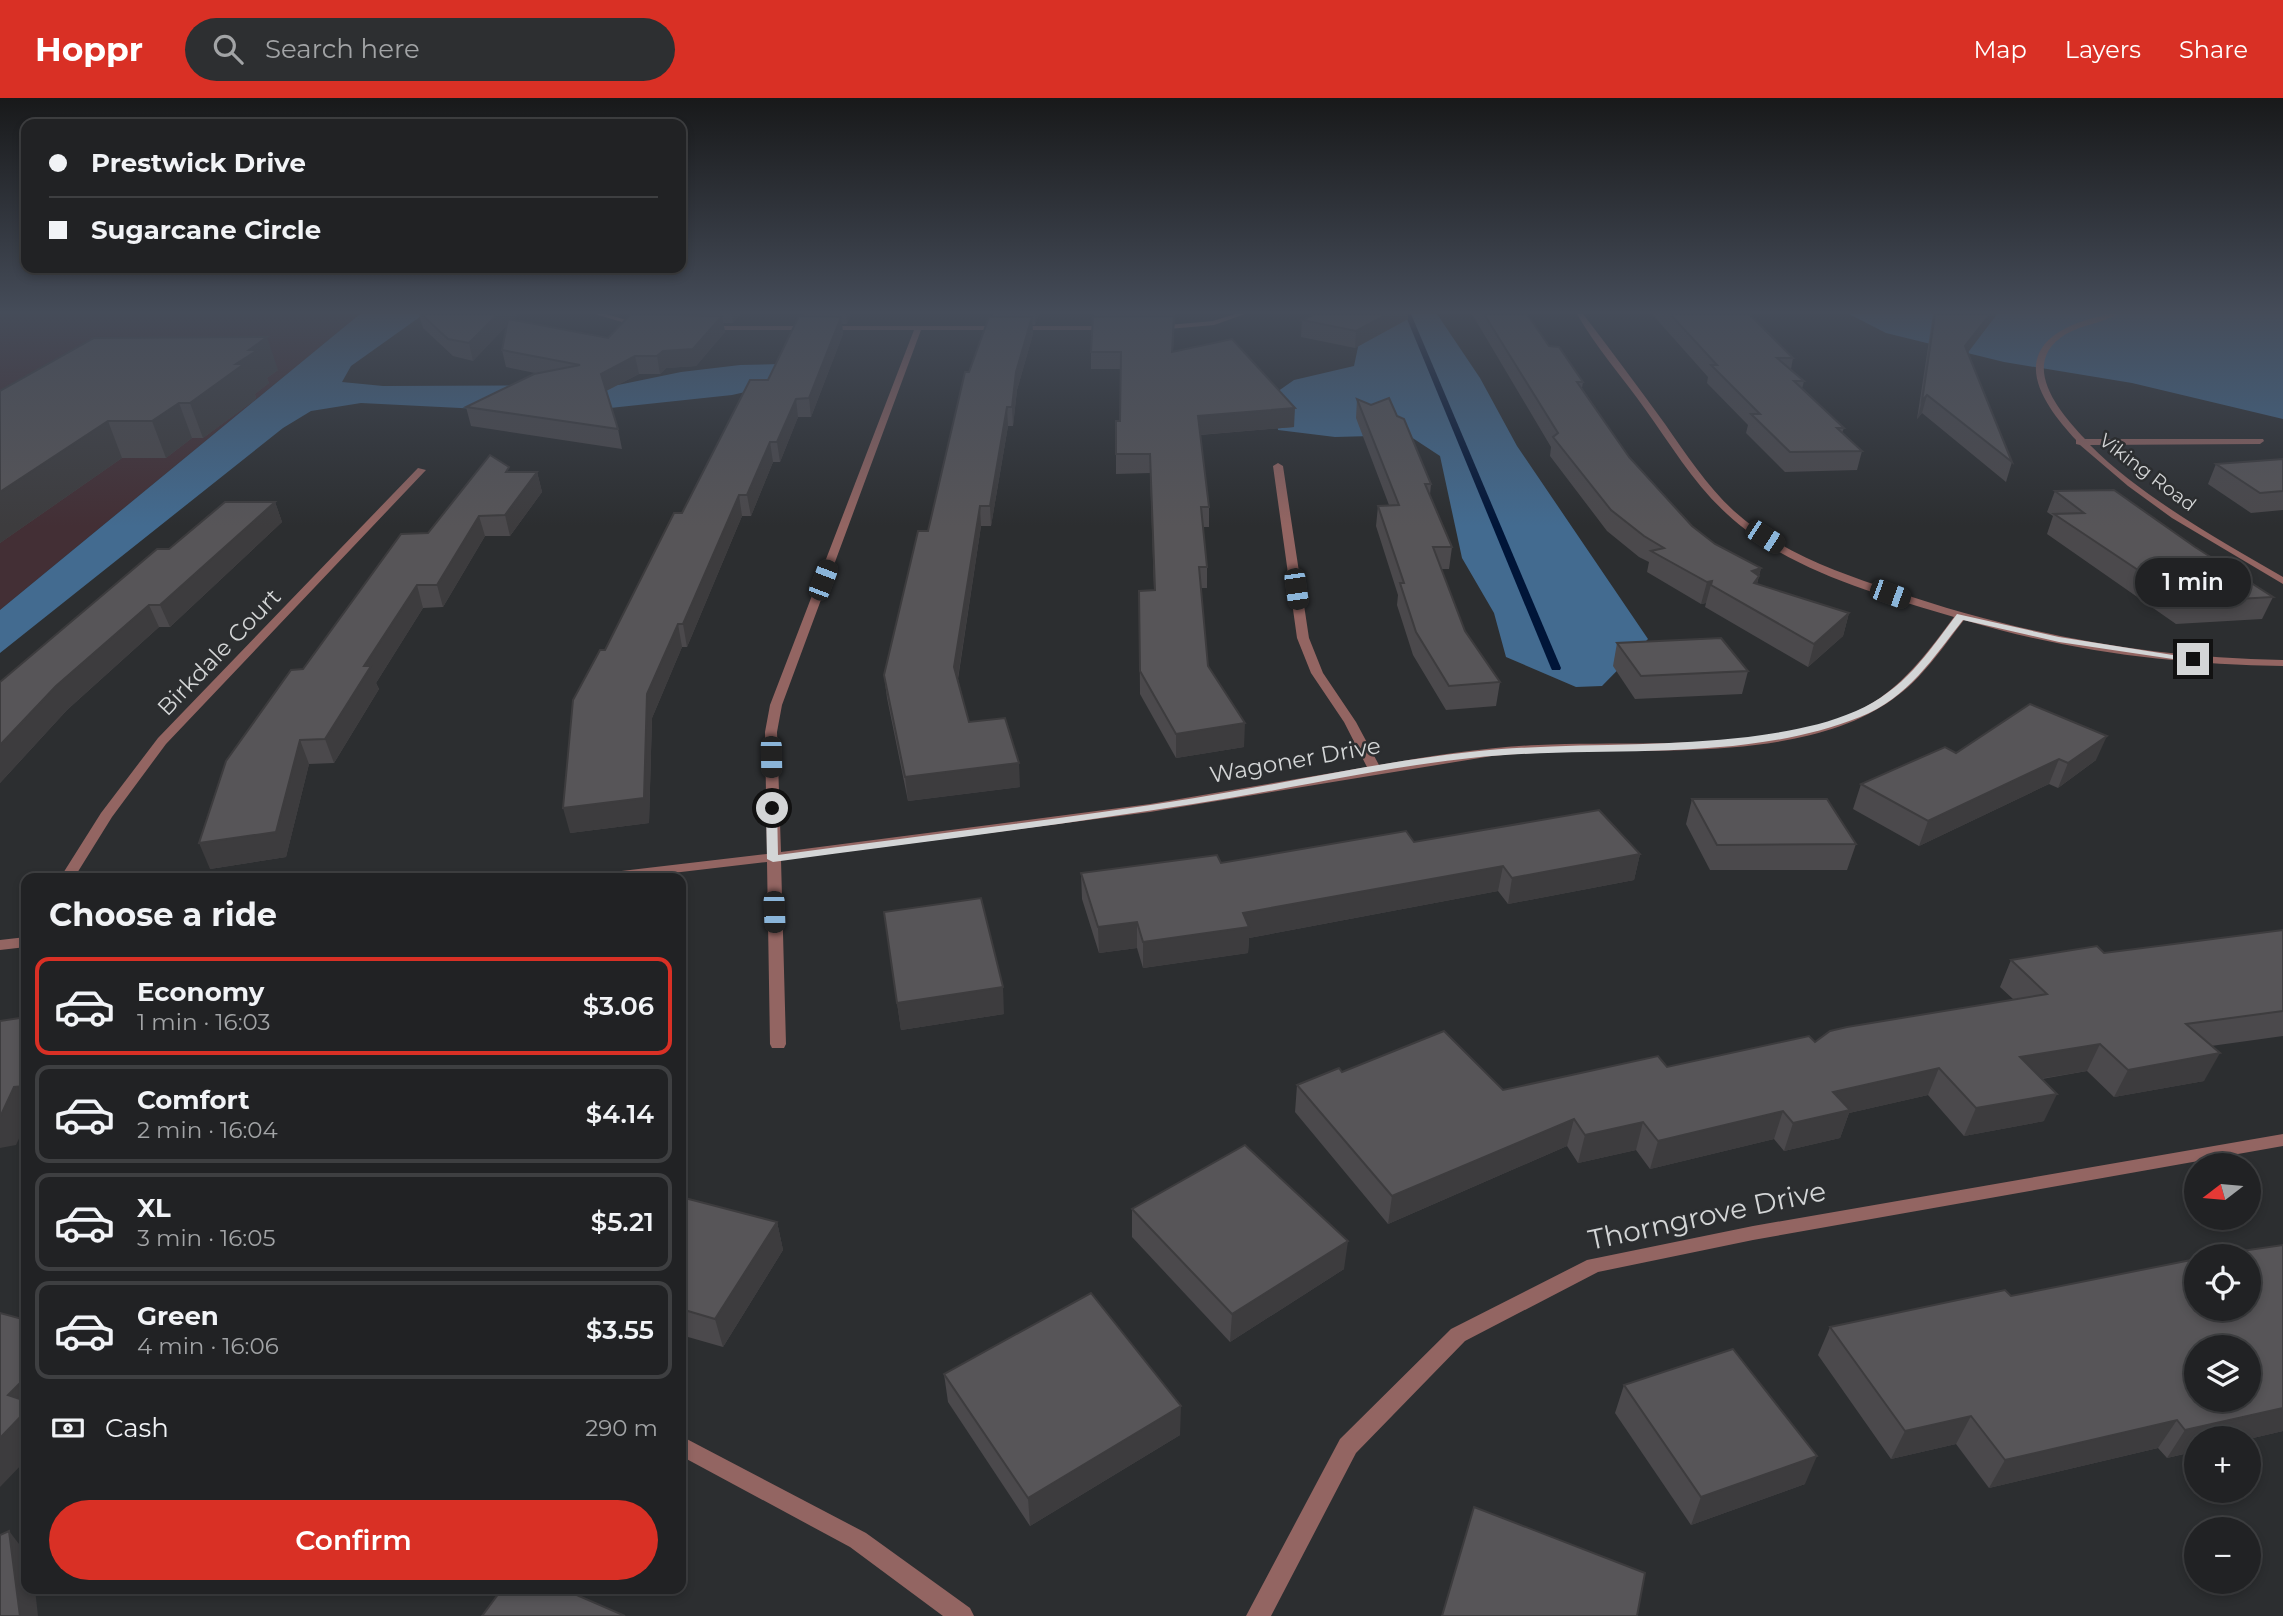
<!DOCTYPE html>
<meta charset="utf-8">
<style>
body{margin:0;font-family:Montserrat,sans-serif;background:#2d2f31;color:#f1f3f6;height:100vh;display:flex;flex-direction:column;font-size:26px;white-space:nowrap}
*{box-sizing:border-box;margin:0}
p{font-size:23px;color:#a2a4a6}
.icon{flex:none;width:38px;height:38px;fill:none;stroke:currentColor;stroke-width:2;stroke-linecap:round;stroke-linejoin:round}
.map{position:relative;flex:1;overflow:hidden}
.panel{position:absolute;left:21px;top:775px;width:665px;height:721px;display:flex;flex-direction:column;background:#212224;border-radius:14px;box-shadow:0 4px 10px #0003,0 0 0 2px #3e3f41}
.panel>*{flex:none}
.guide{position:absolute;left:21px;top:21px;width:665px;height:154px;border-radius:14px;box-shadow:0 4px 10px #0003,0 0 0 2px #3e3f41;display:grid;align-content:center;height:154px;padding:0 28px;background:#212224}
.needle{width:46px;rotate:254deg}
.fabs{position:absolute;left:2184px;top:1055px;display:grid;gap:14px}
.fabs a{display:grid;place-items:center;width:77px;height:77px;border-radius:50%;background:#212224;box-shadow:0 4px 10px #0003,0 0 0 2px #3e3f41;font-size:35px}
.end{position:absolute;width:32px;height:32px;margin:-16px;border:9px solid #d3d5d6;background:#111;box-shadow:0 0 0 4px #111}
.from{border-radius:50%}
.bubble{position:absolute;height:49px;border-radius:24px;background:#212224;box-shadow:0 4px 10px #0003,0 0 0 2px #3e3f41;font-size:23px;font-weight:600;line-height:49px;text-align:center}
.car{position:absolute;width:21px;height:42px;margin:-21px -10px;border-radius:9px;box-shadow:0 0 5px 2px #0007;background:linear-gradient(#222 24%,#8ab4d8 0 40%,#222 0 76%,#8ab4d8 0 86%,#222 0)}
.guide b{display:flex;align-items:center;gap:24px;height:66px;font-size:26px}
.guide b+b{border-top:2px solid #3e3f41}
.guide i{width:18px;height:18px;background:#f1f3f6}
ul{padding:0;list-style:none}
li{display:flex;align-items:center;gap:21px;height:98px;margin:0 14px 10px;padding:0 14px;border:4px solid #3e3f41;border-radius:14px}
li div{flex:1}
li b{display:block;font-size:26px}
li em{font-style:normal;font-weight:600}
li.current{border-color:#d93025}
li>.icon{width:63px;height:63px;stroke-width:1.5}
h2{padding:0 28px;font-size:32px;line-height:84px}
.pay{display:flex;align-items:center;gap:18px;height:77px;padding:0 28px;font-size:26px}
.pay p{margin-inline-start:auto}
.button{display:flex;gap:14px;margin-top:auto;padding:14px 28px}
.button a{flex:1;height:80px;border-radius:42px;background:#d93025;color:#fff;font-size:28px;font-weight:600;line-height:80px;text-align:center}
header{display:flex;align-items:center;gap:42px;box-sizing:border-box;height:98px;padding:0 35px;background:#d93025;color:#fff}
header strong{font-size:33px}
nav{display:flex;gap:38px;margin-inline-start:auto;font-size:24px}
.search{width:490px;height:63px;background:#2d2f31;display:flex;align-items:center;gap:18px;box-sizing:border-box;padding:0 24px;border-radius:38px;color:#a2a4a6;font-size:26px}
.map>svg:first-child{display:block}
</style>
<header>
<strong>Hoppr</strong>
<div class="search"><svg class="icon" aria-label="search" viewBox="0 0 24 24"><circle cx="10" cy="10" r="6"/><path d="M15 15l6 6"/></svg>Search here</div>
<nav><a>Map</a><a>Layers</a><a>Share</a></nav>
</header>
<div class="map">
<svg width="2283" height="1518" viewBox="0 0 2283 1518">
<rect width="100%" height="100%" fill="#2c2e30"/>
<polygon fill="#432f35" points="0,216 360,216 0,512"/>
<g fill="#436b90">
<polygon points="360,216 424,216 351,268 342,284 383,288 618,287 681,274 740,267 781,266 780,286 732,297 563,315 361,305 311,313 283,330 0,555 0,512"/>
<polygon points="1365,216 1437,216 1480,280 1517,348 1648,541 1602,588 1576,589 1506,559 1494,515 1462,460 1440,358 1408,337 1335,339 1278,332 1274,296 1294,282 1354,268"/>
<polygon points="1849,216 2283,216 2283,321 2132,285 2004,264 1886,235"/>
</g>
<g fill="none" stroke-linecap="round" stroke-linejoin="round">
<polygon fill="#001538" fill-rule="evenodd" points="1405,216 1411,216 1561,570 1560,572 1552,572 1551,570"/>
<g fill="#936562" fill-rule="evenodd">
<polygon points="595,216 606,216 643,227 639,229"/>
<polygon points="1235,216 1245,216 1214,227 1157,232 1153,230 1157,228 1213,223"/>
<path d="M 1577,216 L 1583,216 C 1611,252 1638,289 1665,326 C 1686,356 1707,388 1734,413 C 1779,454 1837,474 1894,493 C 2020,536 2149,560 2283,562 L 2283,568 C 2175,567 2068,553 1964,522 C 1942,550 1922,581 1893,601 C 1815,658 1680,652 1588,653 C 1556,654 1524,655 1492,658 L 1150,714 L 781,762 L 786,946 L 784,950 L 772,950 L 770,946 L 767,764 L 630,780 L 589,780 L 596,776 L 767,756 L 765,634 L 770,607 L 914,232 L 702,232 L 702,228 L 1112,228 L 1116,230 L 1112,232 L 921,232 L 782,607 L 777,634 L 781,754 L 1150,706 L 1367,669 L 1344,624 L 1311,575 L 1297,540 L 1273,368 L 1278,365 L 1283,368 L 1309,540 L 1323,575 L 1356,624 L 1379,667 C 1432,658 1485,649 1538,647 C 1638,642 1787,657 1874,604 C 1907,583 1931,550 1954,519 C 1877,496 1788,473 1727,416 C 1694,386 1671,347 1645,311 C 1623,280 1595,248 1577,216 Z"/>
<path d="M 2108,216 L 2118,216 C 2102,225 2082,227 2066,236 C 2018,265 2059,314 2085,341 L 2263,341 L 2264,343 L 2260,346 L 2090,347 C 2140,398 2221,443 2283,479 L 2283,486 L 2172,420 L 2128,388 L 2080,347 L 2076,346 L 2076,342 C 2052,316 2014,270 2052,239 C 2068,226 2089,221 2108,216 Z"/>
<polygon points="418,370 426,372 166,646 112,719 74,780 60,780 101,715 158,640"/>
<polygon points="26,839 26,849 0,852 0,842"/>
<polygon points="2283,1036 2283,1048 1753,1142 1598,1174 1465,1243 1356,1355 1271,1518 1246,1518 1340,1341 1451,1231 1587,1162 1753,1128"/>
<polygon points="681,1338 866,1435 970,1510 974,1518 943,1518 850,1449 681,1358"/>
</g>
</g>
<g fill="#4b494c">
<polygon points="419,216 518,216 512,222 608,240 631,216 741,216 733,225 723,225 725,234 696,268 666,270 660,276 639,276 606,293 618,331 622,351 471,328 466,309 535,275 506,269 502,252 507,227 473,263 453,258 423,230"/>
<polygon points="804,216 851,216 847,226 842,226 843,236 811,319 798,319 780,364 773,364 751,418 742,418 687,549 682,549 652,620 649,725 570,735 605,552 682,415 768,282 805,218"/>
<polygon points="993,216 1039,216 1035,227 1032,227 1033,236 1017,292 1013,328 1008,328 991,428 981,428 958,581 969,624 1020,689 908,703 887,600 884,577 928,433 969,274 993,219"/>
<polygon points="1094,216 1175,216 1173,254 1294,329 1200,337 1209,409 1209,429 1203,429 1207,469 1207,490 1201,490 1208,568 1244,649 1176,660 1140,596 1139,493 1154,492 1150,375 1116,376 1116,323 1120,323 1121,271 1091,271 1091,254"/>
<polygon points="1472,216 1527,216 1549,248 1583,284 1582,290 1629,359 1692,428 1715,446 1761,470 1757,486 1849,515 1843,538 1808,569 1705,509 1706,505 1701,506 1647,474 1649,464 1639,459 1607,433 1550,358 1551,349"/>
<polygon points="1652,216 1749,216 1793,260 1791,271 1804,283 1802,291 1844,330 1842,335 1862,353 1857,372 1785,374 1746,335 1748,327 1707,285 1708,279"/>
<polygon points="1933,216 1997,216 1968,254 2012,364 2006,384 1922,315 1917,321"/>
<polygon points="1408,221 1355,250 1301,239 1302,222"/>
<polygon points="278,272 267,280 269,285 255,296 256,301 203,340 192,340 166,360 122,360 0,445 0,293"/>
<polygon points="1357,301 1397,318 1431,386 1430,397 1452,449 1449,471 1441,471 1465,533 1500,584 1496,608 1446,612 1413,557 1397,507 1398,497 1376,428 1378,408 1389,407 1356,320"/>
<polygon points="2283,361 2283,412 2251,415 2208,386 2216,366"/>
<polygon points="510,374 537,374 542,394 510,438 485,438 443,509 423,510 376,585 379,591 334,665 309,666 286,759 210,771 303,571 428,435"/>
<polygon points="2055,393 2195,449 2273,499 2262,521 2176,526 2047,436 2053,418 2047,414"/>
<polygon points="275,404 282,424 170,529 159,529 67,612 0,685 0,584 169,451"/>
<polygon points="1617,545 1748,573 1742,596 1635,601 1613,568"/>
<polygon points="1956,655 2096,662 2058,690 2049,686 1919,748 1853,711 1861,686"/>
<polygon points="1692,701 1856,746 1847,772 1710,772 1686,726"/>
<polygon points="1414,744 1640,756 1634,782 1508,806 1498,793 1249,840 1248,855 1143,870 1137,850 1099,855 1082,801 1081,775 1221,765"/>
<polygon points="884,814 1004,916 901,932"/>
<polygon points="2283,832 2283,938 2211,948 2204,983 2114,999 2087,973 2042,981 2044,1023 1964,1038 1928,997 1849,1015 1840,1040 1784,1053 1774,1041 1650,1071 1636,1052 1578,1065 1567,1048 1388,1126 1295,1014 1297,987 1342,974 1503,992 1667,969 1815,944 2013,901 2000,889 2011,862 2104,855"/>
<polygon points="681,1099 777,1124 783,1152 723,1249 681,1237"/>
<polygon points="1132,1111 1344,1171 1230,1244 1132,1139"/>
<polygon points="2011,1198 2283,1333 2167,1360 2158,1350 1989,1390 1956,1346 1891,1361 1818,1257 1830,1229"/>
<polygon points="944,1276 1180,1337 1030,1428 948,1304"/>
<polygon points="1624,1287 1805,1386 1691,1427 1615,1315"/>
</g>
<g fill="#3d3c3e">
<polygon points="498,216 518,216 473,263 469,245"/>
<polygon points="732,216 741,216 733,225"/>
<polygon points="846,216 851,216 847,226"/>
<polygon points="1035,216 1039,216 1035,227"/>
<polygon points="1388,216 1408,216 1408,221 1355,250 1356,233"/>
<polygon points="1990,216 1997,216 1960,265 1965,248"/>
<polygon points="722,218 725,234 696,268 666,270 660,276 657,258 663,253"/>
<polygon points="841,219 843,236 811,319 809,300"/>
<polygon points="1032,219 1033,236 1017,292 1013,328 1012,309 1016,274"/>
<polygon points="267,239 278,272 267,280 269,285 255,296 256,301 203,340 190,305 236,266 249,252"/>
<polygon points="635,258 639,276 604,294 601,276"/>
<polygon points="1927,297 1922,315 1917,321 1922,303"/>
<polygon points="796,301 798,319 780,364 777,344"/>
<polygon points="179,305 192,340 166,360 152,323"/>
<polygon points="1007,309 1008,328 991,428 990,408"/>
<polygon points="1295,310 1294,329 1197,337 1198,318"/>
<polygon points="108,323 122,360 0,445 0,394"/>
<polygon points="770,344 773,364 751,418 747,397"/>
<polygon points="537,374 542,394 510,438 505,417"/>
<polygon points="739,397 742,418 687,549 683,526"/>
<polygon points="275,404 282,424 170,529 160,507"/>
<polygon points="980,408 981,428 956,592 954,569"/>
<polygon points="479,418 485,438 443,509 437,487"/>
<polygon points="1761,470 1755,492 1752,473"/>
<polygon points="1712,483 1706,505 1701,506 1707,484"/>
<polygon points="417,487 423,510 376,585 379,591 334,665 325,641 364,568"/>
<polygon points="149,507 159,529 67,612 0,685 0,647 56,588"/>
<polygon points="1849,515 1843,538 1808,569 1814,546"/>
<polygon points="678,526 682,549 652,620 649,725 570,735 563,710 647,596"/>
<polygon points="1245,625 1244,649 1176,660 1176,636"/>
<polygon points="2107,638 2096,662 2058,690 2068,665"/>
<polygon points="300,642 309,666 286,759 210,771 199,745"/>
<polygon points="2059,661 2049,686 1919,748 1928,723"/>
<polygon points="1019,665 1020,689 908,703 905,679"/>
<polygon points="1640,756 1634,782 1508,806 1512,780"/>
<polygon points="1503,768 1498,793 1249,840 1248,855 1143,870 1143,844 1243,815"/>
<polygon points="1137,824 1137,850 1099,855 1098,829"/>
<polygon points="1003,889 1004,916 901,932 897,905"/>
<polygon points="2100,946 2087,973 2008,986 2020,959"/>
<polygon points="2220,955 2204,983 2114,999 2128,972"/>
<polygon points="1939,970 1928,997 1849,1015 1840,1040 1784,1053 1793,1025 1833,994"/>
<polygon points="26,988 26,1026 16,1047 0,1050 0,1019 14,989"/>
<polygon points="2057,996 2044,1023 1964,1038 1976,1010"/>
<polygon points="1783,1013 1774,1041 1650,1071 1658,1043"/>
<polygon points="1574,1021 1567,1048 1388,1126 1392,1098"/>
<polygon points="1643,1024 1636,1052 1578,1065 1585,1037"/>
<polygon points="777,1124 783,1152 723,1249 715,1221"/>
<polygon points="1348,1143 1344,1171 1230,1244 1232,1216"/>
<polygon points="26,1279 26,1362 0,1389 0,1340 8,1297"/>
<polygon points="1181,1308 1180,1337 1030,1428 1028,1400"/>
<polygon points="2283,1310 2283,1333 2249,1341 2196,1340 2196,1353 2167,1360 2185,1332"/>
<polygon points="1971,1318 1956,1346 1891,1361 1905,1333"/>
<polygon points="2177,1322 2158,1350 1989,1390 2005,1362"/>
<polygon points="1817,1358 1805,1386 1691,1427 1701,1399"/>
<polygon points="9,1433 26,1455 26,1491 35,1491 38,1518 20,1518"/>
</g>
<g fill="#575558" stroke="#3d3c3e" stroke-width="2" fill-rule="evenodd">
<polygon points="421,216 498,216 469,245 448,241"/>
<polygon points="631,216 722,218 693,251 663,253 657,258 635,258 601,276 618,331 466,309 534,276 580,267 502,252 508,221 608,240"/>
<polygon points="1315,216 1388,216 1356,233 1302,222"/>
<polygon points="1484,216 1527,216 1549,248 1559,249 1583,284 1577,284 1629,359 1692,428 1715,446 1761,470 1752,473 1759,478 1754,485 1849,515 1814,546 1711,487 1712,483 1707,484 1651,453 1664,450 1644,438 1611,412 1553,339 1558,335"/>
<polygon points="1670,216 1749,216 1793,260 1777,260 1804,283 1794,283 1844,330 1837,330 1862,353 1790,354 1751,316 1760,316 1711,267 1717,267"/>
<polygon points="1935,216 1990,216 1965,248 2012,364 1927,297 1922,303"/>
<polygon points="799,218 841,219 809,300 796,301 777,344 770,344 747,397 739,397 683,526 678,526 647,596 644,700 563,710 573,602 600,552 605,552 674,415 682,415 750,282 768,282"/>
<polygon points="1174,218 1172,254 1232,241 1295,310 1198,318 1209,409 1201,409 1207,469 1199,469 1208,568 1245,625 1176,636 1140,573 1139,493 1155,492 1150,356 1116,356 1116,323 1120,323 1121,254 1091,254 1093,219"/>
<polygon points="989,219 1032,219 1016,274 1012,309 1007,309 990,408 980,408 954,569 969,624 1005,620 1019,665 905,679 884,577 918,433 928,433 965,274 969,274"/>
<polygon points="267,239 249,252 258,252 236,266 244,266 190,305 179,305 152,323 108,323 0,394 0,293 94,240"/>
<polygon points="1389,300 1397,318 1404,321 1431,386 1425,386 1452,449 1433,449 1465,533 1500,584 1449,588 1416,534 1400,485 1404,485 1378,408 1399,407 1357,301 1371,307"/>
<polygon points="490,357 509,369 506,374 537,374 505,417 479,418 437,487 417,487 364,568 371,568 325,641 300,642 276,734 199,745 226,663 291,572 303,571 401,436 428,435"/>
<polygon points="2283,361 2283,393 2260,395 2216,366"/>
<polygon points="2114,392 2195,449 2273,499 2186,504 2054,416 2084,415 2055,393"/>
<polygon points="225,404 275,404 160,507 149,507 56,588 0,647 0,584 157,451 169,451"/>
<polygon points="1721,540 1748,573 1641,578 1617,545"/>
<polygon points="2030,606 2107,638 2068,665 2059,661 1928,723 1861,686 1945,649 1956,655"/>
<polygon points="1692,701 1827,701 1856,746 1717,747"/>
<polygon points="1599,712 1640,756 1512,780 1503,768 1243,815 1249,829 1143,844 1137,824 1098,829 1081,775 1217,757 1221,765 1406,733 1414,744"/>
<polygon points="981,800 1003,889 897,905 884,814"/>
<polygon points="2283,832 2283,913 2186,926 2220,955 2128,972 2100,946 2020,959 2057,996 1976,1010 1939,970 1833,994 1850,1012 1793,1025 1783,1013 1658,1043 1643,1024 1585,1037 1574,1021 1392,1098 1297,987 1339,970 1342,974 1444,933 1503,992 1658,958 1667,969 1809,938 1815,944 1830,933 1847,929 2047,896 2011,862 2097,848 2104,855"/>
<polygon points="26,919 26,988 14,989 0,1019 0,923"/>
<polygon points="1245,1047 1348,1143 1232,1216 1132,1111"/>
<polygon points="681,1099 777,1124 715,1221 681,1211"/>
<path d="M 2283,1147 L 2283,1310 L 2185,1332 L 2177,1322 L 2005,1362 L 1971,1318 L 1905,1333 L 1830,1229 L 2005,1192 L 2011,1198 L 2196,1161 L 2196,1211 L 2249,1211 L 2249,1158 L 2207,1158 ZM 2196,1250 L 2249,1250 L 2249,1302 L 2196,1302 Z"/>
<polygon points="1091,1195 1181,1308 1028,1400 944,1276"/>
<polygon points="0,1215 26,1222 26,1279 8,1297 26,1303 26,1313 0,1340"/>
<polygon points="1733,1251 1817,1358 1701,1399 1624,1287"/>
<polygon points="1474,1409 1645,1475 1637,1518 1442,1518"/>
<polygon points="9,1433 20,1518 0,1518 0,1437"/>
<polygon points="502,1491 563,1491 625,1518 482,1518"/>
</g>
<linearGradient id="sky" x2="0" y2="1"><stop stop-color="#18191a"/><stop offset="0.5" stop-color="#454c59"/><stop offset="1" stop-color="#454c59" stop-opacity="0"/></linearGradient>
<rect width="2283" height="428" fill="url(#sky)"/>
<path fill="#d3d5d6" d="M 1957,516 L 2059,539 L 2198,561 L 2193,564 L 2059,544 L 1963,522 C 1933,560 1908,600 1860,619 C 1738,667 1599,646 1471,660 C 1377,670 1286,692 1193,706 C 1054,728 913,745 773,764 L 767,761 L 766,710 L 772,707 L 777,710 L 778,757 C 917,738 1057,722 1195,700 C 1287,685 1377,664 1470,654 C 1562,644 1656,650 1748,639 C 1784,634 1822,628 1856,613 C 1904,592 1927,556 1957,516 Z"/>
<g text-anchor="middle" stroke-width="5" stroke-linejoin="round" paint-order="stroke">
<g font-size="19" fill="#d3d5d6" stroke="#2c2e30">
<text transform="translate(2148 374) rotate(37)" y="7">Viking Road</text>
</g>
<g font-size="23" fill="#d3d5d6" stroke="#2c2e30">
<text transform="translate(219 554) rotate(-46)" y="8">Birkdale Court</text>
<text transform="translate(1295 662) rotate(-10)" y="8">Wagoner Drive</text>
</g>
<g font-size="28" fill="#d3d5d6" stroke="#2c2e30">
<text transform="translate(1707 1117) rotate(-12)" y="10">Thorngrove Drive</text>
</g>
</g>
</svg>
<div class="fabs">
<a><svg class="needle" viewBox="-14 -14 28 28"><path d="M0-13l5 13h-10z" fill="#e53935"/><path d="M0 13l5-13h-10z" fill="#a2a4a6"/></svg></a>
<a><svg class="icon" aria-label="locate" viewBox="0 0 24 24"><circle cx="12" cy="12" r="6"/><path d="M12 2v4M12 18v4M2 12h4M18 12h4"/></svg></a>
<a><svg class="icon" aria-label="layers" viewBox="0 0 24 24"><path d="M12 4l9 5-9 5-9-5zM3 14l9 5 9-5"/></svg></a>
<a>+</a>
<a>−</a>
</div>
<i class="end from" style="left:772px;top:710px"></i>
<i class="end" style="left:2193px;top:561px"></i>
<div class="bubble" style="left:2135px;top:460px;width:116px">1 min</div>
<i class="car" style="left:1765px;top:439px;rotate:123deg"></i>
<i class="car" style="left:823px;top:482px;rotate:21deg"></i>
<i class="car" style="left:1296px;top:491px;rotate:172deg"></i>
<i class="car" style="left:1890px;top:496px;rotate:110deg"></i>
<i class="car" style="left:771px;top:659px;rotate:179deg"></i>
<i class="car" style="left:774px;top:814px;rotate:178deg"></i>
<div class="guide">
<b><i class="from"></i>Prestwick Drive</b>
<b><i></i>Sugarcane Circle</b>
</div>
<section class="panel">
<h2>Choose a ride</h2>
<ul>
<li class="current"><svg class="icon" aria-label="car" viewBox="0 0 24 24"><path d="M5 17H2v-5l4-1 3-4h7l3 4 3 1v5h-3M9 17h6M6 11h13"/><circle cx="7" cy="17" r="2"/><circle cx="17" cy="17" r="2"/></svg><div><b>Economy</b><p>1 min · 16:03</p></div><em>$3.06</em></li>
<li><svg class="icon" aria-label="car" viewBox="0 0 24 24"><path d="M5 17H2v-5l4-1 3-4h7l3 4 3 1v5h-3M9 17h6M6 11h13"/><circle cx="7" cy="17" r="2"/><circle cx="17" cy="17" r="2"/></svg><div><b>Comfort</b><p>2 min · 16:04</p></div><em>$4.14</em></li>
<li><svg class="icon" aria-label="car" viewBox="0 0 24 24"><path d="M5 17H2v-5l4-1 3-4h7l3 4 3 1v5h-3M9 17h6M6 11h13"/><circle cx="7" cy="17" r="2"/><circle cx="17" cy="17" r="2"/></svg><div><b>XL</b><p>3 min · 16:05</p></div><em>$5.21</em></li>
<li><svg class="icon" aria-label="car" viewBox="0 0 24 24"><path d="M5 17H2v-5l4-1 3-4h7l3 4 3 1v5h-3M9 17h6M6 11h13"/><circle cx="7" cy="17" r="2"/><circle cx="17" cy="17" r="2"/></svg><div><b>Green</b><p>4 min · 16:06</p></div><em>$3.55</em></li>
</ul>
<div class="pay"><svg class="icon" aria-label="cash" viewBox="0 0 24 24"><path d="M3 7h18v10H3z"/><circle cx="12" cy="12" r="2"/></svg>Cash<p>290 m</p></div>
<div class="button"><a>Confirm</a></div>
</section>
</div>
